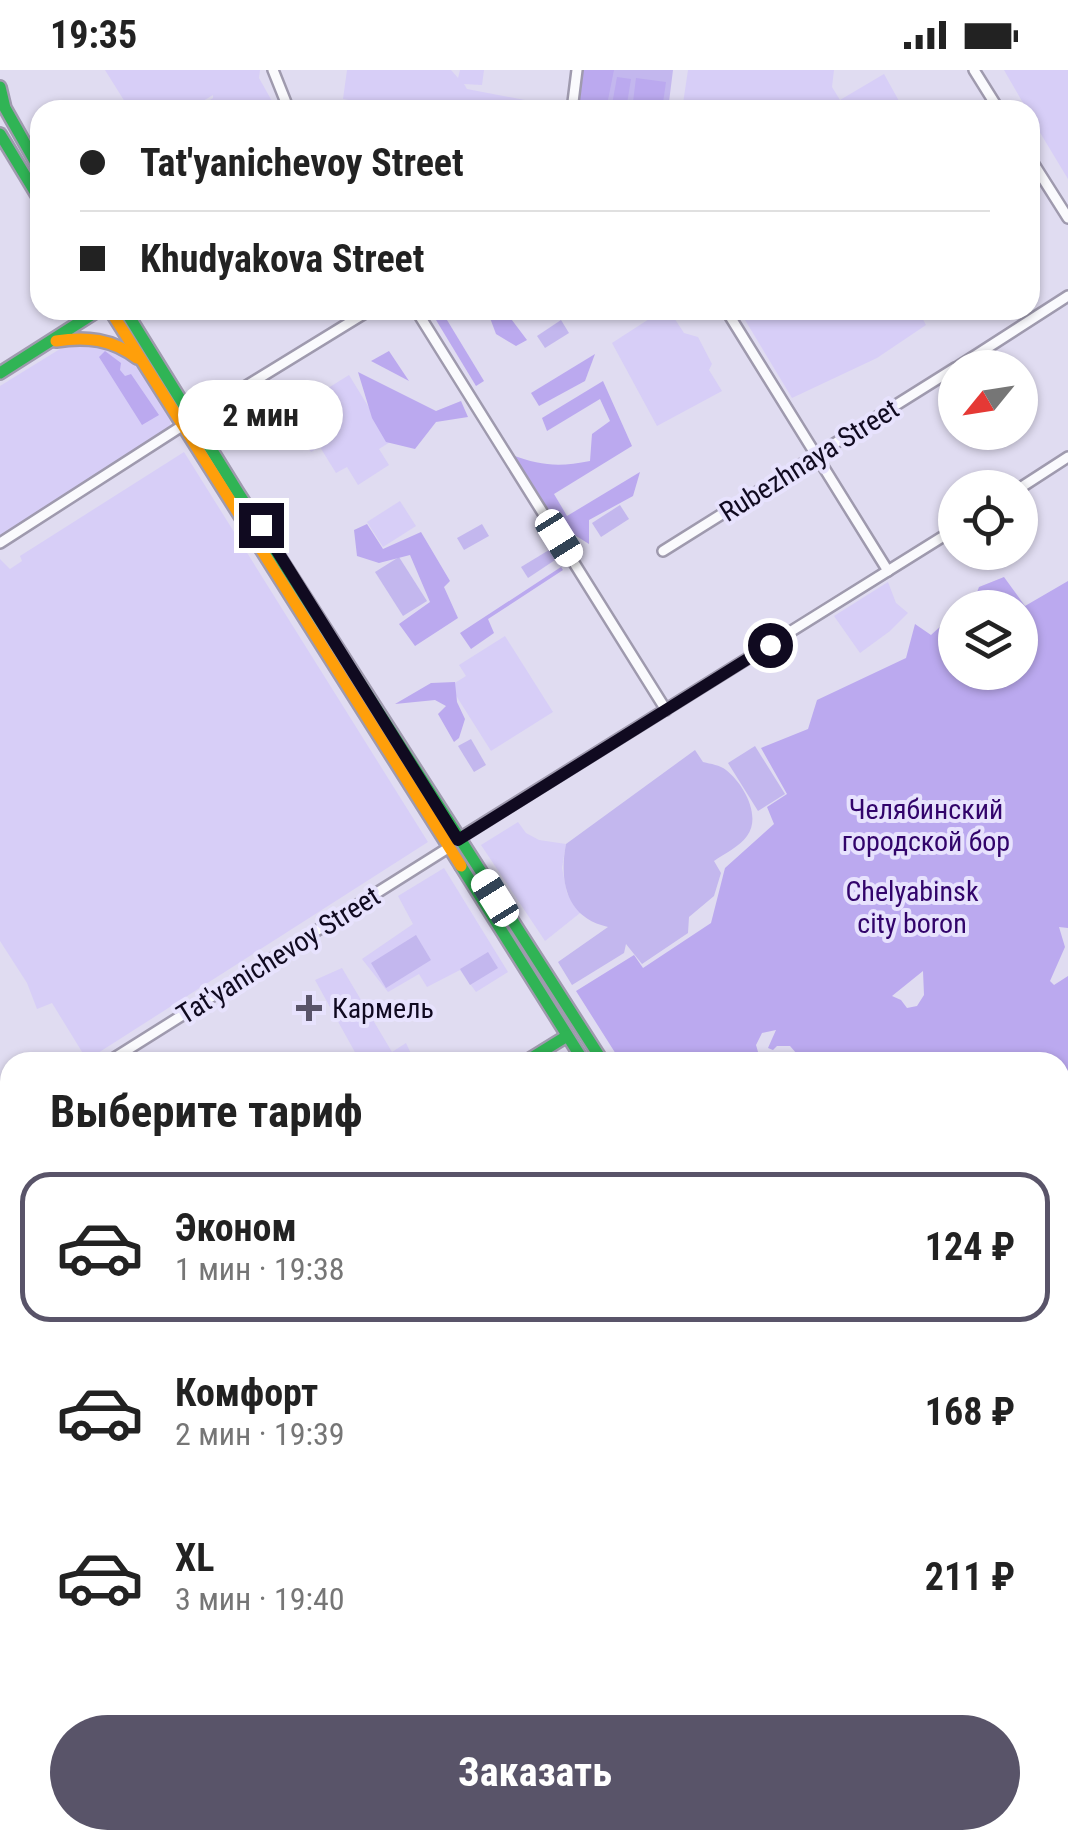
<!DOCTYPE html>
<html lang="ru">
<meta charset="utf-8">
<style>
body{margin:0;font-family:"Roboto Condensed",sans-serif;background:#f6f6f6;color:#222;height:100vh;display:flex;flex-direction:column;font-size:38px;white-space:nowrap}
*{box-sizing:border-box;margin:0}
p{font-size:32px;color:#767676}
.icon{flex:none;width:55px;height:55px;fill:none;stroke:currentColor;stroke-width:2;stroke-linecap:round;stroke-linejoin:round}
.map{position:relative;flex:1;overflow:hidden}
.sheet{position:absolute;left:0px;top:982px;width:1070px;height:798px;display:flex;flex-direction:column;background:#fff;border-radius:30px 30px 0 0;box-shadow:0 2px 8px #0004}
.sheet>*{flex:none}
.guide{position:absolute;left:30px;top:30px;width:1010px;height:220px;border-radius:30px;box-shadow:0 2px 8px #0004;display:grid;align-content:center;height:220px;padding:0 50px;background:#fff}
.needle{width:65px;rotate:240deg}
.tools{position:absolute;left:938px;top:280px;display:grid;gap:20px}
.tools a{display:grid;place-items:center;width:100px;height:100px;border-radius:50%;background:#fff;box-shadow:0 2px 8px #0004;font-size:50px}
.end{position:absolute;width:45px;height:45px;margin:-22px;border:12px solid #100a20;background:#fff;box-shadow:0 0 0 5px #fff}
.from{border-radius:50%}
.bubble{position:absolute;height:70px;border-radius:35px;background:#fff;box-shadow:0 2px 8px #0004;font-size:32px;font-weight:700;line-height:70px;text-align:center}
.car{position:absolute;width:30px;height:60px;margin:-30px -15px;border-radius:12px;box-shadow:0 0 8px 2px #0007;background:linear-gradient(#fff 24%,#345 0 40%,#fff 0 76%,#345 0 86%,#fff 0)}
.guide b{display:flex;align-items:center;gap:35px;height:95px;font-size:38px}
.guide b+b{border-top:2px solid #e0e0e0}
.guide i{width:25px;height:25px;background:#222}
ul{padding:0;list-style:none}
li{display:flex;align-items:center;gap:30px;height:150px;margin:0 20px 15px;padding:0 30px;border:5px solid transparent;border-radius:30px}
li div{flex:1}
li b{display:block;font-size:38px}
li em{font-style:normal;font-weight:700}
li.on{border-color:#595469}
li>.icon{width:90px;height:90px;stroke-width:1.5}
h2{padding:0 50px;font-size:45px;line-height:120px}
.cta{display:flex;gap:20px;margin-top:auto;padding:20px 50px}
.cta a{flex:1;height:115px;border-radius:60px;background:#595469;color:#fff;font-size:40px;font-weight:700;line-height:115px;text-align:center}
.status{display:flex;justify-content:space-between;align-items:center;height:70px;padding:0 50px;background:#fff;direction:ltr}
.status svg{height:28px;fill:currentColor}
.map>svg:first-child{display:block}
</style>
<div class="status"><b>19:35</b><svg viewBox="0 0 49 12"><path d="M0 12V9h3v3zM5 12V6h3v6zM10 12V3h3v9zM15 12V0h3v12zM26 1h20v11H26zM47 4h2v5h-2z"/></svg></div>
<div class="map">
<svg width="1068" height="1778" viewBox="0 0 1068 1778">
<rect width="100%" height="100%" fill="#e0dcf1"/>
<g fill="#d7cef7">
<polygon points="105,0 260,0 259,8 277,40 195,40 213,28 213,25 188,40 130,40"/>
<polygon points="347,0 451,0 458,8 460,0 484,0 482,15 464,14 467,19 561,37 560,40 359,40 360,32 343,29"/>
<polygon points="688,0 834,0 832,17 840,30 884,4 904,40 682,40"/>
<polygon points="1004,0 1068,0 1068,109 1030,46 1030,40 1027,40"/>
<polygon points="663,240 669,240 684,263 698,267 712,294 709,300 722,321 657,356 612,273"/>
<polygon points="739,240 918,240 926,255 877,288 792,328"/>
<polygon points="68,274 107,277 128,289 138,298 169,346 171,357 153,372 0,465 0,316"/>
<polygon points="349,305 390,372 379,379 389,395 358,415 347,397 336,403 320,377 311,382 288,343"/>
<polygon points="184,382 428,772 87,990 52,933 37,939 27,913 0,871 0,489 10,499 22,491 20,486"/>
<polygon points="400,431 416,456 383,477 367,452"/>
<polygon points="888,512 896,533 908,543 890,561 860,583 834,546"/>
<polygon points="505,566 553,642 491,681 450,616 466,606 459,595"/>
<polygon points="518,752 526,763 539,770 566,774 562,798 567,823 580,843 545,871 481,775"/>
<polygon points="444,798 508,902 476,922 460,900 427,917 419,904 388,922 362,889 413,854 398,826"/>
<polygon points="342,898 392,982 406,973 414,990 410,992 343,992 356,984 315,910"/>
</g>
<g fill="#c3b7ee">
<polygon points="580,0 673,0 668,40 575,40"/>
<polygon points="561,250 569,263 545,278 537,266"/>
<polygon points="620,435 629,449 601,467 592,453"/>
<polygon points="482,454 489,466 464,480 457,468"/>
<polygon points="549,480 555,490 528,508 521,497"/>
<polygon points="399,487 427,531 403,546 375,502"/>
<polygon points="471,669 486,695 474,702 458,676"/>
<polygon points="755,676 785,724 758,741 728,693"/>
<path d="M 695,680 L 703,692 C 711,694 720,695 726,700 C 743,713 762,746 747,766 C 740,776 724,784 714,791 L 721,803 L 714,826 L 689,847 L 688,863 L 642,894 L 626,874 L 624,883 L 572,915 L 558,892 L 608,857 C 566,848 559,811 566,774 Z"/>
<polygon points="416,865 431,890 386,918 371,893"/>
<polygon points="488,882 498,898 470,915 460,899"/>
</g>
<g fill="#bba9ef" fill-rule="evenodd">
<polygon points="583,0 614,0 606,40 578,40"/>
<polygon points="617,7 631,9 626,40 611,40"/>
<polygon points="636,8 666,12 662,40 632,40"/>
<polygon points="495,240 508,240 506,242 527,270 516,276 496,264 490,248"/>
<polygon points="444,245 484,311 476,316 436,250"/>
<polygon points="105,281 121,293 120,300 125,306 131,304 159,345 142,355 99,287"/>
<polygon points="389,281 409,311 371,291"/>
<polygon points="595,284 585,311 539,336 531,323"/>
<polygon points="358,302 436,341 461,331 468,347 436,352 415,379 386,372 372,348"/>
<path d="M 603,311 L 632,376 L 554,424 L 567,446 L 640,402 L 633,426 L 589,450 L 589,474 L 557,454 L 512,385 C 541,396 560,397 590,391 L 592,364 L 610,351 L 600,329 L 547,361 L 542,348 Z"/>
<polygon points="367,454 383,479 421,462 450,511 444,517 458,548 415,576 399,554 430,532 410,485 379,493 357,486 354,460"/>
<polygon points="561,497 563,500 488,549 494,563 471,579 460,563"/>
<path d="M 1004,507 L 1025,536 L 1068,511 L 1068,858 L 1059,857 L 1065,877 L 1050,911 L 1054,915 L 1068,906 L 1068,1264 L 1060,1270 L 1060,992 L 804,992 L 790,976 L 777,976 L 773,980 L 768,978 L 776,960 L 762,963 L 756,975 L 761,992 L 621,992 L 576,921 L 634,885 L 643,898 L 711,853 L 725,798 L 774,754 L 767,737 L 787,724 L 761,678 L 808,659 L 817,630 L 906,588 L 915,554 L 931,565 L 955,543 L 955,602 L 1020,602 L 1020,538 L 961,537 L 976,525 L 979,517 ZM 923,901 L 924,925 L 917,936 L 907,938 L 901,930 L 892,926 Z"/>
<polygon points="455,612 457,632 465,649 459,668 454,672 438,644 446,636 435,630 395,634 431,613"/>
<polygon points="1068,1290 1068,1491 1060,1486 1060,1291"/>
<polygon points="10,1333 10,1458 0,1475 0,1339"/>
<polygon points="1060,1505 1068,1518 1068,1700 1060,1687"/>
<polygon points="10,1581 10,1682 0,1683 0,1592"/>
<polygon points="0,1726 3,1738 10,1736 10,1770 39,1770 40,1778 0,1778"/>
<polygon points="1060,1766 1067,1778 898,1778 905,1770 1060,1770"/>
<polygon points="59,1770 871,1770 870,1778 60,1778"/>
</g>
<polygon fill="#7ac6f3" points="3,1683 10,1685 9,1731 0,1713 0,1686"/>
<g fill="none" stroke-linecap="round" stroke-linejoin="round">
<defs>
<g id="street">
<polyline points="273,0 289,40"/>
<polyline points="974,0 999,40"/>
<polyline points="572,40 577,0"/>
<polyline points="1030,88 1068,148"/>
<polyline points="416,240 666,640"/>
<polyline points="726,240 888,501"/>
<polyline points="956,298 1068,226"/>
<polyline points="191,350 370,240"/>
<polyline points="1020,418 1068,387"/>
<polyline points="0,473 182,356"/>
<polyline points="663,481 955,298"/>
<polyline points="458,769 955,459"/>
<polyline points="108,992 448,778"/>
<polyline points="0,1060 10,1054"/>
<polyline points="0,1240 10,1256"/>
</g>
<g id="fast">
<polyline points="0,17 5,38 40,100"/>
<polyline points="0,64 40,130"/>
<polyline points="125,240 237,421 603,992"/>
<polyline points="0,303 99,240"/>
<polyline points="461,796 584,992"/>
<polyline points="525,992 567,966"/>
<polyline points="567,992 570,992"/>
<polyline points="1060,1732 1068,1744"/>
</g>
<g id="slow">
<polyline points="110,240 461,796"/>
<path d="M 56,271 C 86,266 112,269 137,288"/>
</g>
<polyline id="jam" points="0,1322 10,1316"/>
</defs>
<use href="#street" stroke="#9f9aae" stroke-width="14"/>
<use href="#fast" stroke="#9f9aae" stroke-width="16"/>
<use href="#slow" stroke="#9f9aae" stroke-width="16"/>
<use href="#jam" stroke="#9f9aae" stroke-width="16"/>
<use href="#street" stroke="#fafafd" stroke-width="9"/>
<use href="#fast" stroke="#30b455" stroke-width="11"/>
<use href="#slow" stroke="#ff9f0a" stroke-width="11"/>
<use href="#jam" stroke="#e5322d" stroke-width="11"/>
</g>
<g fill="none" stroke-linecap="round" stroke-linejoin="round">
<polyline stroke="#100a20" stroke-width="12" points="261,455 458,770 770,575"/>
</g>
<path fill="#595469" stroke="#e7e2fd" stroke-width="4" d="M304 923h10v10h10v10h-10v10h-10v-10h-10v-10h10z"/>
<g text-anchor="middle" stroke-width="8" stroke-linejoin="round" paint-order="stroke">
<g font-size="28" fill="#100a20" stroke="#e7e2fd">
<text transform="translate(809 390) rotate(-32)" y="10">Rubezhnaya Street</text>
<text transform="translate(278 885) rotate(-32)" y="10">Tat'yanichevoy Street</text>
</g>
<g font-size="28" fill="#32046b" stroke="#e7e2fd">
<text x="926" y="749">Челябинский<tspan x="926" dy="32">городской бор</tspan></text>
<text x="912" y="831">Chelyabinsk<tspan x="912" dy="32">city boron</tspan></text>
</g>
<g font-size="28" fill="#100a20" stroke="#e7e2fd" text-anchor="start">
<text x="332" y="948">Кармель</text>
</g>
</g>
</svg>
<div class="tools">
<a><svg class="needle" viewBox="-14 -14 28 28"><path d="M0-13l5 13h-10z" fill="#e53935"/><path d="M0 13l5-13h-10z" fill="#767676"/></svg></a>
<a><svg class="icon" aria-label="locate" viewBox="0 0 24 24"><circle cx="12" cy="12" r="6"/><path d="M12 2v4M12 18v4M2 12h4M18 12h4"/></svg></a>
<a><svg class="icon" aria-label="layers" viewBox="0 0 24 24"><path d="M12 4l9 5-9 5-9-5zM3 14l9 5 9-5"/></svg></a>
</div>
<i class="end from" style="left:770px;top:575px"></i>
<i class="end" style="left:261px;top:455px"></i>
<div class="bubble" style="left:178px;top:310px;width:165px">2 мин</div>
<i class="car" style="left:559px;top:468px;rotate:148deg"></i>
<i class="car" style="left:495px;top:828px;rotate:328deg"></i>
<div class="guide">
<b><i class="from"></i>Tat'yanichevoy Street</b>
<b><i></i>Khudyakova Street</b>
</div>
<section class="sheet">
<h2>Выберите тариф</h2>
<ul>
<li class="on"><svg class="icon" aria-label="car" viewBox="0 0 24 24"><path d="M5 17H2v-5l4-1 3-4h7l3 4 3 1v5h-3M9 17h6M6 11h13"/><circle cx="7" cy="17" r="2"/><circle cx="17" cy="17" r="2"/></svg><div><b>Эконом</b><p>1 мин · 19:38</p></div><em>124 ₽</em></li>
<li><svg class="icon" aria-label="car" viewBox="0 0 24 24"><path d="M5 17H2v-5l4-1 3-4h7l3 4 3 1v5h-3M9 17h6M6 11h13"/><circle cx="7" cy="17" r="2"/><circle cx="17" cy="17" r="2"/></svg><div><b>Комфорт</b><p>2 мин · 19:39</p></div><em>168 ₽</em></li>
<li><svg class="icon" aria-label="car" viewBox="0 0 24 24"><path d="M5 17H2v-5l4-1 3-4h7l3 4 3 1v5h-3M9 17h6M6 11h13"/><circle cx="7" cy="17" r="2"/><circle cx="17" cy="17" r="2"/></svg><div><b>XL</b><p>3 мин · 19:40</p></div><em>211 ₽</em></li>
</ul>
<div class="cta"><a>Заказать</a></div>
</section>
</div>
